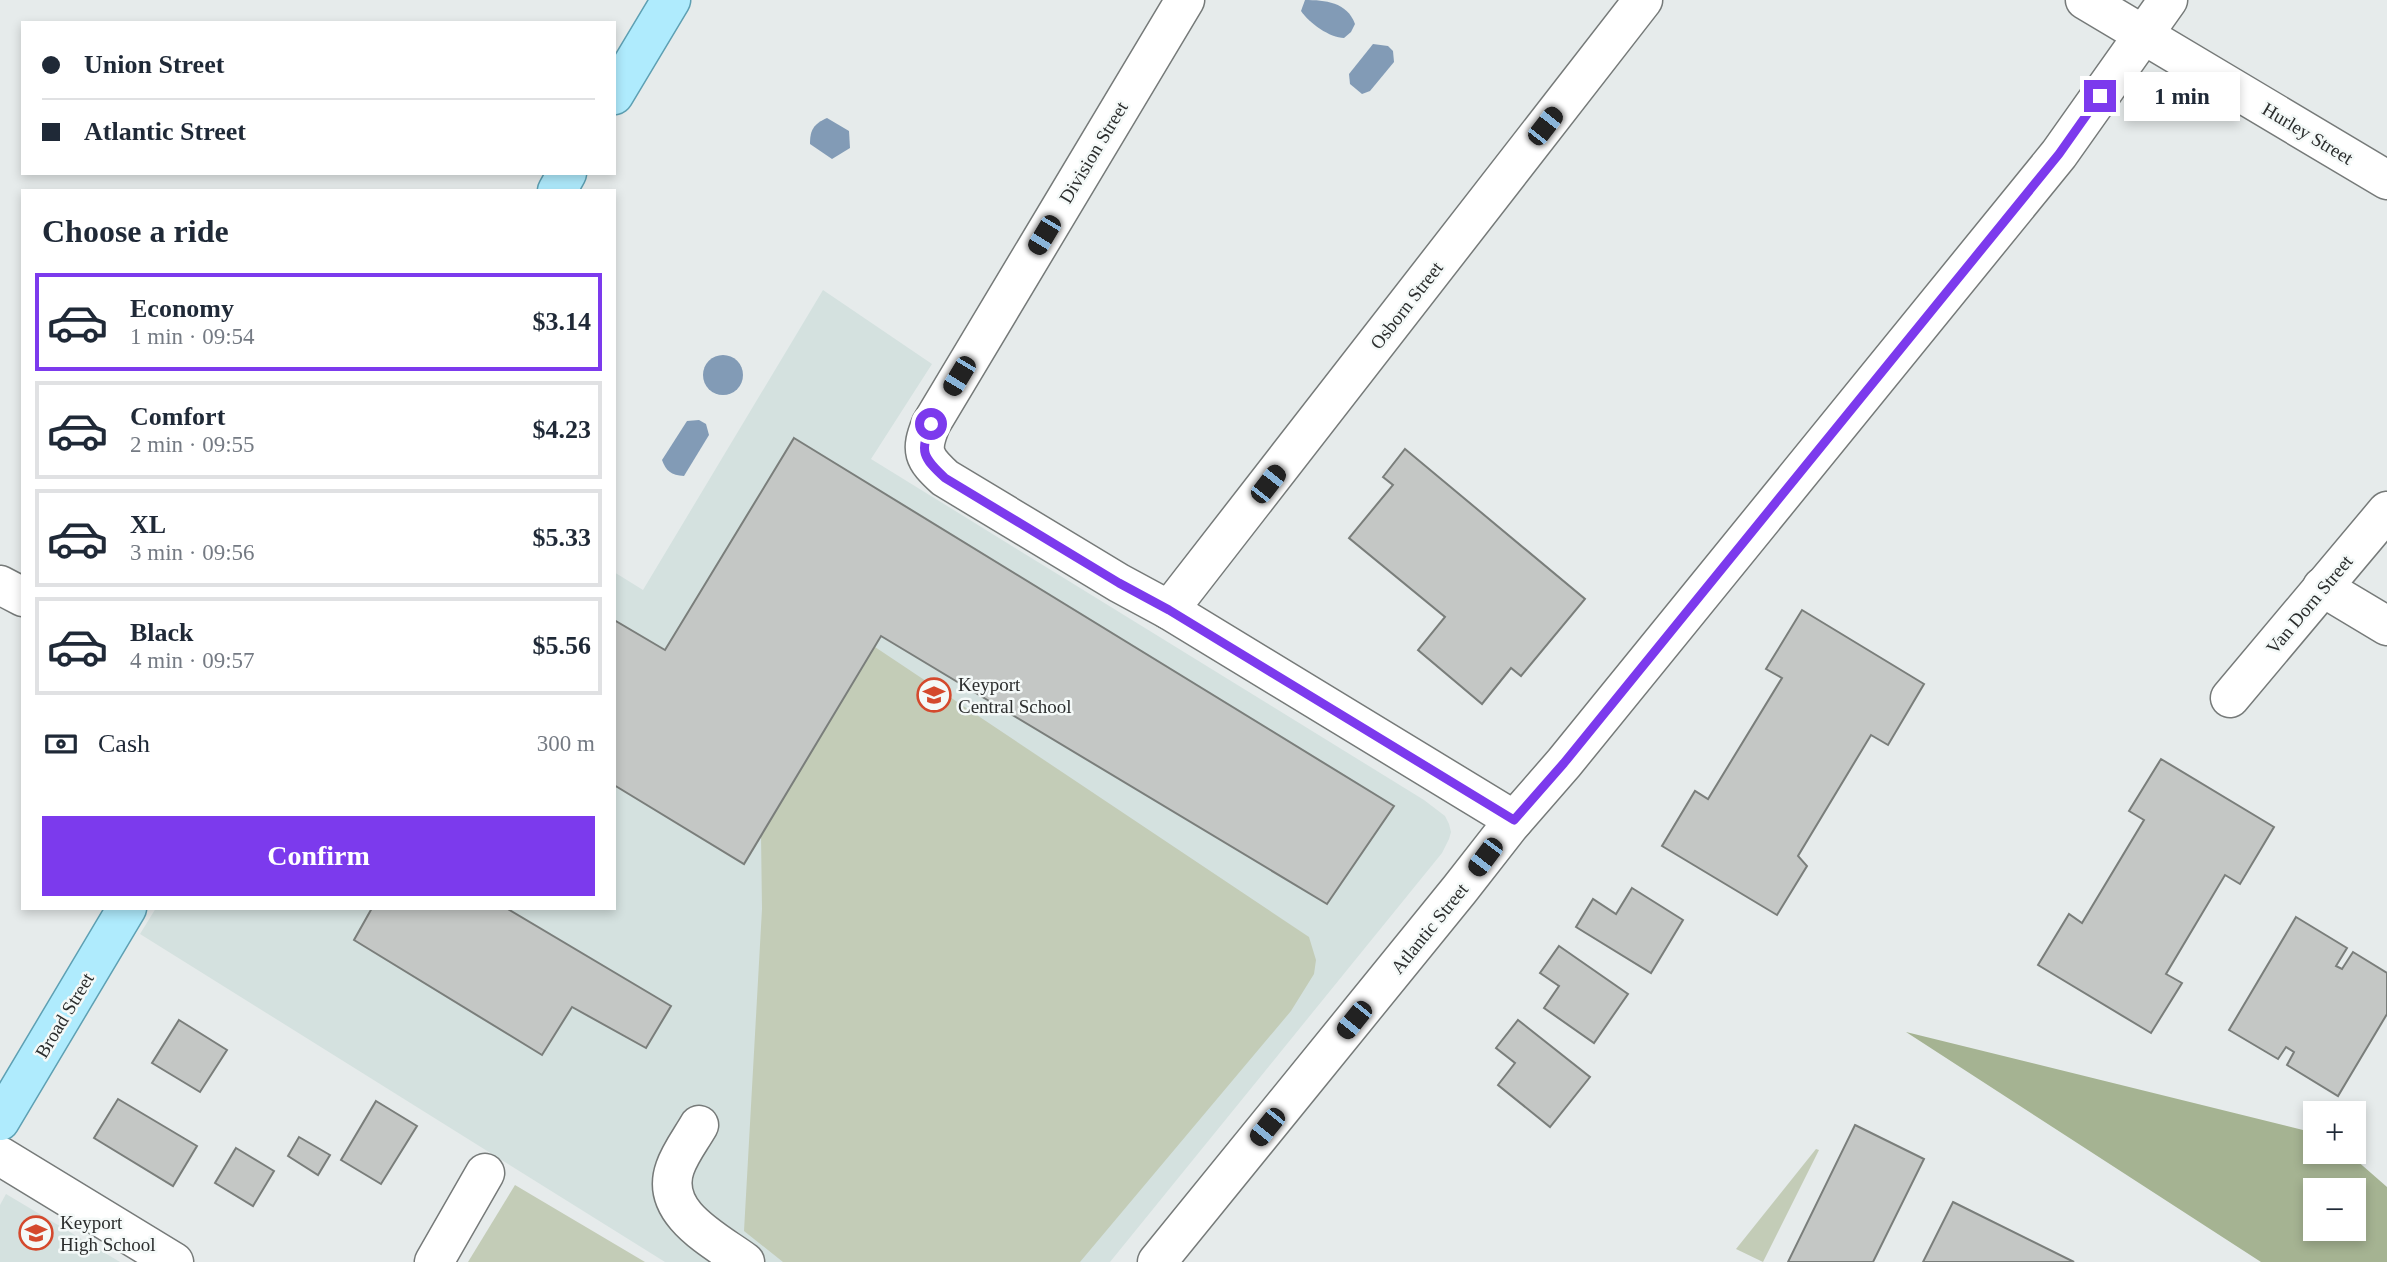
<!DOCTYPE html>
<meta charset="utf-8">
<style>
body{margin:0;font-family:"Times New Roman",serif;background:#f2f2f3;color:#1f2937;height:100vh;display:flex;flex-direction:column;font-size:26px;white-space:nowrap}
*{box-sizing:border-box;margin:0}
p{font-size:23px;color:#747a83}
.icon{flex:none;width:38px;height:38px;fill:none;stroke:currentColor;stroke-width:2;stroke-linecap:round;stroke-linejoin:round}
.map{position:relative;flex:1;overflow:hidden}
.details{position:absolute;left:21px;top:189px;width:595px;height:721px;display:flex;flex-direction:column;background:#fff;border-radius:0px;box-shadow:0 4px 10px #0003}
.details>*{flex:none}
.guide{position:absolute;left:21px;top:21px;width:595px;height:154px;border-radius:0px;box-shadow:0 4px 10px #0003;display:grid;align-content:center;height:154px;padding:0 21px;background:#fff}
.buttons{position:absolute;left:2303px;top:1101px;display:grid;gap:14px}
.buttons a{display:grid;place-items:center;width:63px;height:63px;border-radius:0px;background:#fff;box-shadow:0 4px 10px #0003;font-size:35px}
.end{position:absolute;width:32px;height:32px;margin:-16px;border:9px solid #7c3aed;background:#fff;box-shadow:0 0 0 4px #fff}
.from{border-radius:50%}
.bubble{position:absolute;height:49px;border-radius:0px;background:#fff;box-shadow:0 4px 10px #0003;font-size:23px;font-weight:600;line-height:49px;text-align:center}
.car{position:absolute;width:21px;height:42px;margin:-21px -10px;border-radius:9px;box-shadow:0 0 5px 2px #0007;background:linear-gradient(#222 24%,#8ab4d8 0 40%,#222 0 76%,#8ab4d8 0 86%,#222 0)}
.guide b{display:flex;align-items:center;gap:24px;height:66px;font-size:26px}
.guide b+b{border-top:2px solid #e0e1e3}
.guide i{width:18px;height:18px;background:#1f2937}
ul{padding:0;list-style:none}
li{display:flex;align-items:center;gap:21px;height:98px;margin:0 14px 10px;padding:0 7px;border:4px solid #e0e1e3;border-radius:0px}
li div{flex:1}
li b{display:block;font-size:26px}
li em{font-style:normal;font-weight:600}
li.selected{border-color:#7c3aed}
li>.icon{width:63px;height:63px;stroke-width:1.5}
h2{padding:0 21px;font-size:32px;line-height:84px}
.pay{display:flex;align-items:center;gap:18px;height:77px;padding:0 21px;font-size:26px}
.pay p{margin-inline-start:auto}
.cta{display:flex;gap:14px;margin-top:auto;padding:14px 21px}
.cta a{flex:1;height:80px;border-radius:0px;background:#7c3aed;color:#fff;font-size:28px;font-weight:600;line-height:80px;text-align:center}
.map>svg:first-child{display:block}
</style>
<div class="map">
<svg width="2387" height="1262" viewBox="0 0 2387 1262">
<rect width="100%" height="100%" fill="#e6ebeb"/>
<g fill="#d4e1df">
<polygon points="823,290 932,364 871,459 1424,800 1445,816 1449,824 1451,832 1449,839 1442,853 1110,1262 665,1262 140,934 156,908 614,908 614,572 643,590"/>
<polygon points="6,1194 120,1262 0,1262 0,1205"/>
</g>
<g fill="#c3ccb7">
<polygon points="875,647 1309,937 1316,960 1314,974 1291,1011 1080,1262 783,1262 744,1231 762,909 761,835"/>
<polygon points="1816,1149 1819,1150 1763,1262 1736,1249"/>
<polygon points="515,1185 645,1262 468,1262"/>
</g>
<path fill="#a5b392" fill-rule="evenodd" d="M 1906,1032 L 2315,1133 L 2315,1152 L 2347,1152 L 2387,1187 L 2387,1262 L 2261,1262 ZM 2315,1190 L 2354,1190 L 2354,1228 L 2315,1228 Z"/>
<g fill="#829bb6">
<path d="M 1305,0 C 1325,0 1347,2 1355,24 L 1351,32 L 1344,38 C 1330,38 1309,23 1301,11 Z"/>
<polygon points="1373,44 1388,46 1393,51 1394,62 1370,91 1362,94 1350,84 1349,74"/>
<path d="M 827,118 L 849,131 L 850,148 L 832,159 L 810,144 C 810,129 814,124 827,118 Z"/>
<circle cx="723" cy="375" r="20"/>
<path d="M 699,420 L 706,424 L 709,435 L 684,476 C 671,475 666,471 662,460 L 687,421 Z"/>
</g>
<g fill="#c4c7c5" stroke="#7a7e7b" stroke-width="2">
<polygon points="794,438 1394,806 1327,904 881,636 744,864 614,785 614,620 665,650"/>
<polygon points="1405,449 1585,599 1521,676 1511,668 1482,704 1418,650 1445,617 1349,538 1393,485 1383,477"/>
<polygon points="1802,610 1924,684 1888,745 1871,735 1798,856 1807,866 1777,915 1662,846 1695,791 1708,799 1782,678 1766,669"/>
<polygon points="2161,759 2274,827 2240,884 2225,875 2166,974 2182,983 2151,1033 2038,965 2069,914 2082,923 2144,820 2129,811"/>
<polygon points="1632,888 1683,920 1651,973 1576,927 1593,899 1616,914"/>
<polygon points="372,908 506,908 671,1006 646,1048 572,1007 542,1055 354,940"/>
<polygon points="2296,917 2347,948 2336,966 2342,969 2353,952 2387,973 2387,1014 2338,1096 2287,1065 2294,1052 2286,1047 2278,1059 2229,1030"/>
<polygon points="1559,946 1628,994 1594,1043 1544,1008 1559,986 1540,973"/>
<polygon points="179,1020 227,1050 200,1092 152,1063"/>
<polygon points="1518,1020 1590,1077 1550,1127 1498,1085 1515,1063 1496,1048"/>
<polygon points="118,1099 197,1146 173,1186 94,1138"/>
<polygon points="376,1101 417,1126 381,1184 341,1160"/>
<polygon points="1855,1125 1924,1159 1873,1262 1788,1262"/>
<polygon points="299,1137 330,1155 318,1175 288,1156"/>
<polygon points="236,1148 274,1171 253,1206 215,1183"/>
<polygon points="1953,1202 2074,1262 1923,1262"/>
</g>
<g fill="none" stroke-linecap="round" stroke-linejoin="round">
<defs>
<g id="minor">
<path d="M 1185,0 L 931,424 C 920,451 923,458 945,478 L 1119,583 L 1169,610 L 1514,820"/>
<polyline points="2085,0 2387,180"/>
<polyline points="0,585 23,597"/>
<polyline points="2322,587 2387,626"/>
<polyline points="1169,610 1643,0"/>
<polyline points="2230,698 2387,511"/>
<path d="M 699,1125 C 691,1139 680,1153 675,1168 C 659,1213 715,1240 745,1262"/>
<polyline points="0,1156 174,1262"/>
<polyline points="434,1262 485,1173"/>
<polyline points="1157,1262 1460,889 1510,825 1564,763 2059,154 2168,0"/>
</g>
<g id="major">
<polyline points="614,95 671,0"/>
<polyline points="557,191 567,173"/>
<polyline points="0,1121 127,908"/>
</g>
</defs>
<use href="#minor" stroke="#767a79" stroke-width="41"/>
<use href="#major" stroke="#5ea0b3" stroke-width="41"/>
<use href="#minor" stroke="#fff" stroke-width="38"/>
<use href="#major" stroke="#afebfd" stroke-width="38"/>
</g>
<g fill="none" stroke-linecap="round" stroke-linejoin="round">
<path stroke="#7c3aed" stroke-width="9" d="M 931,424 C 919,451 923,458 945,478 L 1119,583 L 1169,610 L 1514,820 L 1564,763 L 2059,154 L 2100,96"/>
</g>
<defs>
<symbol id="school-ring" viewBox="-11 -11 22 22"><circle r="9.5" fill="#f4f9f8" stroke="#d4492d" stroke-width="1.5"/><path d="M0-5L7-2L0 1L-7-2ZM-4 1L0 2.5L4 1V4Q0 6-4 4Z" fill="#d4492d"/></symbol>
</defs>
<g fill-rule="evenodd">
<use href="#school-ring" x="915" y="676" width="38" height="38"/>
<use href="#school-ring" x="17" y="1214" width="38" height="38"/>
</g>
<g text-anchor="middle" stroke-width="5" stroke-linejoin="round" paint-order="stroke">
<g font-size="19" fill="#2b2d2d" stroke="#f4f9f8">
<text transform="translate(2308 133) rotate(31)" y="7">Hurley Street</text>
<text transform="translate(1093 152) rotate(-59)" y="7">Division Street</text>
<text transform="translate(1406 305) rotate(-52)" y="7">Osborn Street</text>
<text transform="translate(2309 604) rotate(-50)" y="7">Van Dorn Street</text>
<text transform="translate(1429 928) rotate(-51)" y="7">Atlantic Street</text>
<text transform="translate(64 1015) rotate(-59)" y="7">Broad Street</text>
</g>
<g font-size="19" fill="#2b2d2d" stroke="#f4f9f8" text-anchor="start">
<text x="958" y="691">Keyport<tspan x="958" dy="22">Central School</tspan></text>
<text x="60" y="1229">Keyport<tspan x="60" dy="22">High School</tspan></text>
</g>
</g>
</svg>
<div class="buttons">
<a>+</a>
<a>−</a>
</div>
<i class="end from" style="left:931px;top:424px"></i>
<i class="end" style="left:2100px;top:96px"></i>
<div class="bubble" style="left:2124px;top:72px;width:116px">1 min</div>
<i class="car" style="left:1545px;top:126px;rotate:38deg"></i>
<i class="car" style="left:1044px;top:235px;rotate:211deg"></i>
<i class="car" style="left:959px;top:376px;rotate:211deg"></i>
<i class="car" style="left:1268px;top:484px;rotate:38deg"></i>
<i class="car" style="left:1485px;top:857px;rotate:217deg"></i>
<i class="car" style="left:1354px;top:1020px;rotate:219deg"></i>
<i class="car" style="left:1267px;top:1127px;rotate:219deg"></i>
<div class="guide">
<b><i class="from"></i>Union Street</b>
<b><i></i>Atlantic Street</b>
</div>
<section class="details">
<h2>Choose a ride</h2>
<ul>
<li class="selected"><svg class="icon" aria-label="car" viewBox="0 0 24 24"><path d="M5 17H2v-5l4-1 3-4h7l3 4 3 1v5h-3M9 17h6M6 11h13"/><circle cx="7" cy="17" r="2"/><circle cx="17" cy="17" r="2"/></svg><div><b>Economy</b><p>1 min · 09:54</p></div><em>$3.14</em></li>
<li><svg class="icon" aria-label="car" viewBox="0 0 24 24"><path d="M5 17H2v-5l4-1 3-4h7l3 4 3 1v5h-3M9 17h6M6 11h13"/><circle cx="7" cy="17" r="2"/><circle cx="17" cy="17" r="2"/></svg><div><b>Comfort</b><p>2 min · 09:55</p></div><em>$4.23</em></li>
<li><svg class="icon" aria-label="car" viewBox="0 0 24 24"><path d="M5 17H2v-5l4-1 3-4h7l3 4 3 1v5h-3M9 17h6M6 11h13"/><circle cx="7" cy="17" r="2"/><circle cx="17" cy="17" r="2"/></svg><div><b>XL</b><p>3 min · 09:56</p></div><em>$5.33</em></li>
<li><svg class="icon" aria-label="car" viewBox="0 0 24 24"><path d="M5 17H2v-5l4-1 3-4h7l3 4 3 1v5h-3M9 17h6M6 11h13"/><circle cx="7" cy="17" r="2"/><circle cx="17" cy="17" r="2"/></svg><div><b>Black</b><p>4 min · 09:57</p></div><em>$5.56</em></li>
</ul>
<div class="pay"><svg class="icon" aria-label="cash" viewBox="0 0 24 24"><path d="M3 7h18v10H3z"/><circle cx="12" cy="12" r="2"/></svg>Cash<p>300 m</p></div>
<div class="cta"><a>Confirm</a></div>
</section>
</div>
